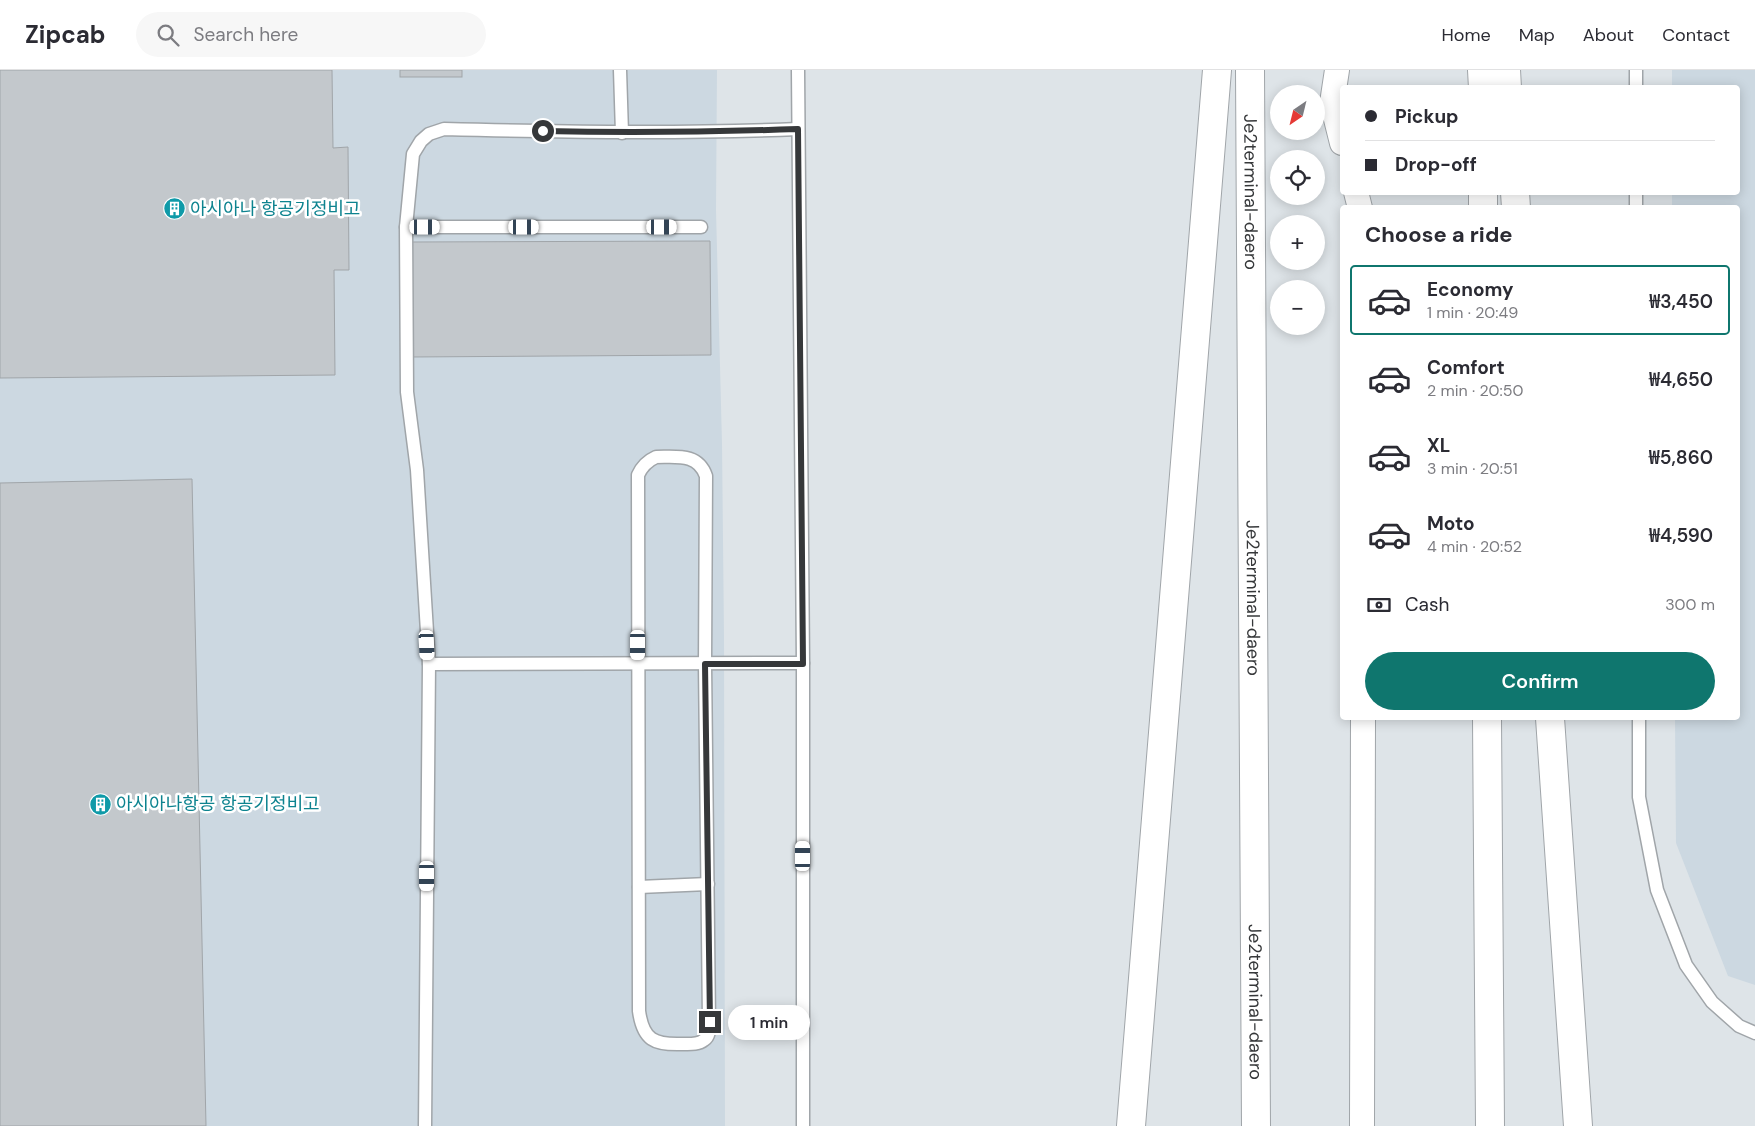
<!DOCTYPE html>
<meta charset="utf-8">
<style>
body{margin:0;font-family:"DM Sans","Noto Sans KR",sans-serif;background:#f7f7f7;color:#2b2b33;height:100vh;display:flex;flex-direction:column;font-size:19px;white-space:nowrap}
*{box-sizing:border-box;margin:0}
p{font-size:16px;color:#7c7c81}
.icon{flex:none;width:28px;height:28px;fill:none;stroke:currentColor;stroke-width:2;stroke-linecap:round;stroke-linejoin:round}
.map{position:relative;flex:1;overflow:hidden}
.side{position:absolute;left:1340px;top:135px;width:400px;height:515px;display:flex;flex-direction:column;background:#fff;border-radius:5px;box-shadow:0 2px 12px #0003}
.side>*{flex:none}
.top-card{position:absolute;left:1340px;top:15px;width:400px;height:110px;border-radius:5px;box-shadow:0 2px 12px #0003;display:grid;align-content:center;height:110px;padding:0 25px;background:#fff}
.needle{width:32px;rotate:215deg}
.fabs{position:absolute;left:1270px;top:15px;display:grid;gap:10px}
.fabs a{display:grid;place-items:center;width:55px;height:55px;border-radius:50%;background:#fff;box-shadow:0 2px 12px #0003;font-size:25px}
.end{position:absolute;width:22px;height:22px;margin:-11px;border:6px solid #36383a;background:#fff;box-shadow:0 0 0 2px #fff}
.from{border-radius:50%}
.bubble{position:absolute;height:35px;border-radius:18px;background:#fff;box-shadow:0 2px 12px #0003;font-size:16px;font-weight:600;line-height:35px;text-align:center}
.car{position:absolute;width:15px;height:30px;margin:-15px -8px;border-radius:6px;box-shadow:0 0 4px 1px #0007;background:linear-gradient(#fff 24%,#345 0 40%,#fff 0 76%,#345 0 86%,#fff 0)}
.top-card b{display:flex;align-items:center;gap:18px;height:48px;font-size:19px}
.top-card b+b{border-top:1px solid #e1e1e2}
.top-card i{width:12px;height:12px;background:#2b2b33}
ul{padding:0;list-style:none}
li{display:flex;align-items:center;gap:15px;height:70px;margin:0 10px 8px;padding:0 15px;border:2px solid transparent;border-radius:5px}
li div{flex:1}
li b{display:block;font-size:19px}
li em{font-style:normal;font-weight:600}
li.on{border-color:#0f766e}
li>.icon{width:45px;height:45px;stroke-width:1.5}
h2{padding:0 25px;font-size:22px;line-height:60px}
.pay{display:flex;align-items:center;gap:12px;height:55px;padding:0 25px;font-size:19px}
.pay p{margin-inline-start:auto}
.button{display:flex;gap:10px;margin-top:auto;padding:10px 25px}
.button a{flex:1;height:58px;border-radius:30px;background:#0f766e;color:#fff;font-size:20px;font-weight:600;line-height:58px;text-align:center}
header{display:flex;align-items:center;gap:30px;box-sizing:border-box;height:70px;padding:0 25px;background:#fff;border-bottom:1px solid #e1e1e2}
header strong{font-size:24px}
nav{display:flex;gap:28px;margin-inline-start:auto;font-size:18px}
.search{width:350px;height:45px;background:#f7f7f7;display:flex;align-items:center;gap:12px;box-sizing:border-box;padding:0 18px;border-radius:28px;color:#7c7c81;font-size:19px}
.map>svg:first-child{display:block}
</style>
<header>
<strong>Zipcab</strong>
<div class="search"><svg class="icon" aria-label="search" viewBox="0 0 24 24"><circle cx="10" cy="10" r="6"/><path d="M15 15l6 6"/></svg>Search here</div>
<nav><a>Home</a><a>Map</a><a>About</a><a>Contact</a></nav>
</header>
<div class="map">
<svg width="1755" height="1056" viewBox="0 0 1755 1056">
<rect width="100%" height="100%" fill="#dee4e8"/>
<g fill="#ccd8e1">
<polygon points="0,0 717,0 716,140 722,374 724,566 725,1056 0,1056"/>
<polygon points="1672,0 1755,0 1755,915 1728,906 1676,773 1675,648 1738,648 1738,138 1672,137 1672,123 1738,122 1738,18 1672,17"/>
</g>
<g fill="#c3c8cc" stroke="#a0a5a9">
<polygon points="0,0 332,0 333,78 348,77 349,200 334,200 335,305 0,308"/>
<rect x="400" y="0" width="62" height="7"/>
<polygon points="710,171 711,285 410,287 409,172"/>
<polygon points="192,409 206,1056 0,1056 0,413"/>
</g>
<g fill="none" stroke-linecap="round" stroke-linejoin="round">
<defs>
<g id="lane">
<polyline points="620,0 622,63"/>
<polyline points="798,0 803,593 803,1056"/>
<polyline points="1636,0 1636,18"/>
<polyline points="1636,122 1636,138"/>
<polyline points="406,157 701,157"/>
<path d="M 656,387 C 677,387 698,383 706,406 L 705,594 L 709,952 C 709,959 710,966 704,970 C 698,975 689,974 682,974 C 654,975 643,970 639,941 L 638,405 C 642,396 647,391 656,387 Z"/>
<path d="M 429,594 L 417,400 L 407,322 L 406,157 L 413,84 L 421,71 L 429,64 L 444,59 C 562,62 680,64 798,59"/>
<polyline points="1639,648 1639,727 1657,820 1686,895 1712,932 1739,956 1755,963"/>
<polyline points="639,817 708,814"/>
<polyline points="425,1056 429,594 803,593"/>
</g>
<g id="street">
<polyline points="1337,0 1332,33 1342,73"/>
<polyline points="1356,122 1360,138"/>
<polyline points="1362,1056 1363,648"/>
</g>
<g id="highway">
<path id="s1" d="M 1250,0 L 1256,1056"/>
<polyline points="1482,0 1483,18"/>
<polyline points="1506,0 1507,18"/>
<polyline points="1483,122 1483,138"/>
<polyline points="1515,122 1516,138"/>
<polyline points="1487,648 1490,1056"/>
<polyline points="1550,648 1578,1056"/>
<polyline points="1131,1056 1217,0"/>
</g>
</defs>
<use href="#lane" stroke="#a0a5a9" stroke-width="15"/>
<use href="#street" stroke="#a0a5a9" stroke-width="26"/>
<use href="#highway" stroke="#a0a5a9" stroke-width="30"/>
<use href="#lane" stroke="#fff" stroke-width="12"/>
<use href="#street" stroke="#fff" stroke-width="24"/>
<use href="#highway" stroke="#fff" stroke-width="28"/>
</g>
<g fill="none" stroke-linecap="round" stroke-linejoin="round">
<path stroke="#36383a" stroke-width="6" d="M 543,61 C 628,63 713,62 798,59 L 803,594 L 705,594 L 710,952"/>
</g>
<defs>
<symbol id="building-disc" viewBox="-11 -11 22 22"><circle r="9.5" fill="#0f9aa8" stroke="#fff"/><path d="M-4-6H4V6H1V3H-1V6H-4ZM-2.5-4.3h1.7v1.8h-1.7ZM.8-4.3h1.7v1.8H.8ZM-2.5-1h1.7V.8h-1.7ZM.8-1h1.7V.8H.8Z" fill="#fff"/></symbol>
</defs>
<g fill-rule="evenodd">
<use href="#building-disc" x="162" y="126" width="25" height="25"/>
<use href="#building-disc" x="88" y="722" width="25" height="25"/>
</g>
<g text-anchor="middle" stroke-width="5" stroke-linejoin="round" paint-order="stroke">
<g font-size="18" fill="#36383a" stroke="#fff">
<text dy="6" stroke="none"><textPath href="#s1" startOffset="122">Je2terminal-daero</textPath></text>
<text dy="6" stroke="none"><textPath href="#s1" startOffset="528">Je2terminal-daero</textPath></text>
<text dy="6" stroke="none"><textPath href="#s1" startOffset="932">Je2terminal-daero</textPath></text>
</g>
<g font-size="18" fill="#0d838f" stroke="#fff" text-anchor="start">
<text x="190" y="145">아시아나 항공기정비고</text>
<text x="116" y="740">아시아나항공 항공기정비고</text>
</g>
</g>
</svg>
<div class="fabs">
<a><svg class="needle" viewBox="-14 -14 28 28"><path d="M0-13l5 13h-10z" fill="#e53935"/><path d="M0 13l5-13h-10z" fill="#7c7c81"/></svg></a>
<a><svg class="icon" aria-label="locate" viewBox="0 0 24 24"><circle cx="12" cy="12" r="6"/><path d="M12 2v4M12 18v4M2 12h4M18 12h4"/></svg></a>
<a>+</a>
<a>−</a>
</div>
<i class="end from" style="left:543px;top:61px"></i>
<i class="end" style="left:710px;top:952px"></i>
<div class="bubble" style="left:728px;top:935px;width:82px">1 min</div>
<i class="car" style="left:425px;top:157px;rotate:90deg"></i>
<i class="car" style="left:524px;top:157px;rotate:90deg"></i>
<i class="car" style="left:662px;top:157px;rotate:90deg"></i>
<i class="car" style="left:427px;top:575px;rotate:177deg"></i>
<i class="car" style="left:638px;top:575px;rotate:180deg"></i>
<i class="car" style="left:803px;top:786px;rotate:0deg"></i>
<i class="car" style="left:427px;top:806px;rotate:180deg"></i>
<div class="top-card">
<b><i class="from"></i>Pickup</b>
<b><i></i>Drop-off</b>
</div>
<section class="side">
<h2>Choose a ride</h2>
<ul>
<li class="on"><svg class="icon" aria-label="car" viewBox="0 0 24 24"><path d="M5 17H2v-5l4-1 3-4h7l3 4 3 1v5h-3M9 17h6M6 11h13"/><circle cx="7" cy="17" r="2"/><circle cx="17" cy="17" r="2"/></svg><div><b>Economy</b><p>1 min · 20:49</p></div><em>₩3,450</em></li>
<li><svg class="icon" aria-label="car" viewBox="0 0 24 24"><path d="M5 17H2v-5l4-1 3-4h7l3 4 3 1v5h-3M9 17h6M6 11h13"/><circle cx="7" cy="17" r="2"/><circle cx="17" cy="17" r="2"/></svg><div><b>Comfort</b><p>2 min · 20:50</p></div><em>₩4,650</em></li>
<li><svg class="icon" aria-label="car" viewBox="0 0 24 24"><path d="M5 17H2v-5l4-1 3-4h7l3 4 3 1v5h-3M9 17h6M6 11h13"/><circle cx="7" cy="17" r="2"/><circle cx="17" cy="17" r="2"/></svg><div><b>XL</b><p>3 min · 20:51</p></div><em>₩5,860</em></li>
<li><svg class="icon" aria-label="car" viewBox="0 0 24 24"><path d="M5 17H2v-5l4-1 3-4h7l3 4 3 1v5h-3M9 17h6M6 11h13"/><circle cx="7" cy="17" r="2"/><circle cx="17" cy="17" r="2"/></svg><div><b>Moto</b><p>4 min · 20:52</p></div><em>₩4,590</em></li>
</ul>
<div class="pay"><svg class="icon" aria-label="cash" viewBox="0 0 24 24"><path d="M3 7h18v10H3z"/><circle cx="12" cy="12" r="2"/></svg>Cash<p>300 m</p></div>
<div class="button"><a>Confirm</a></div>
</section>
</div>
